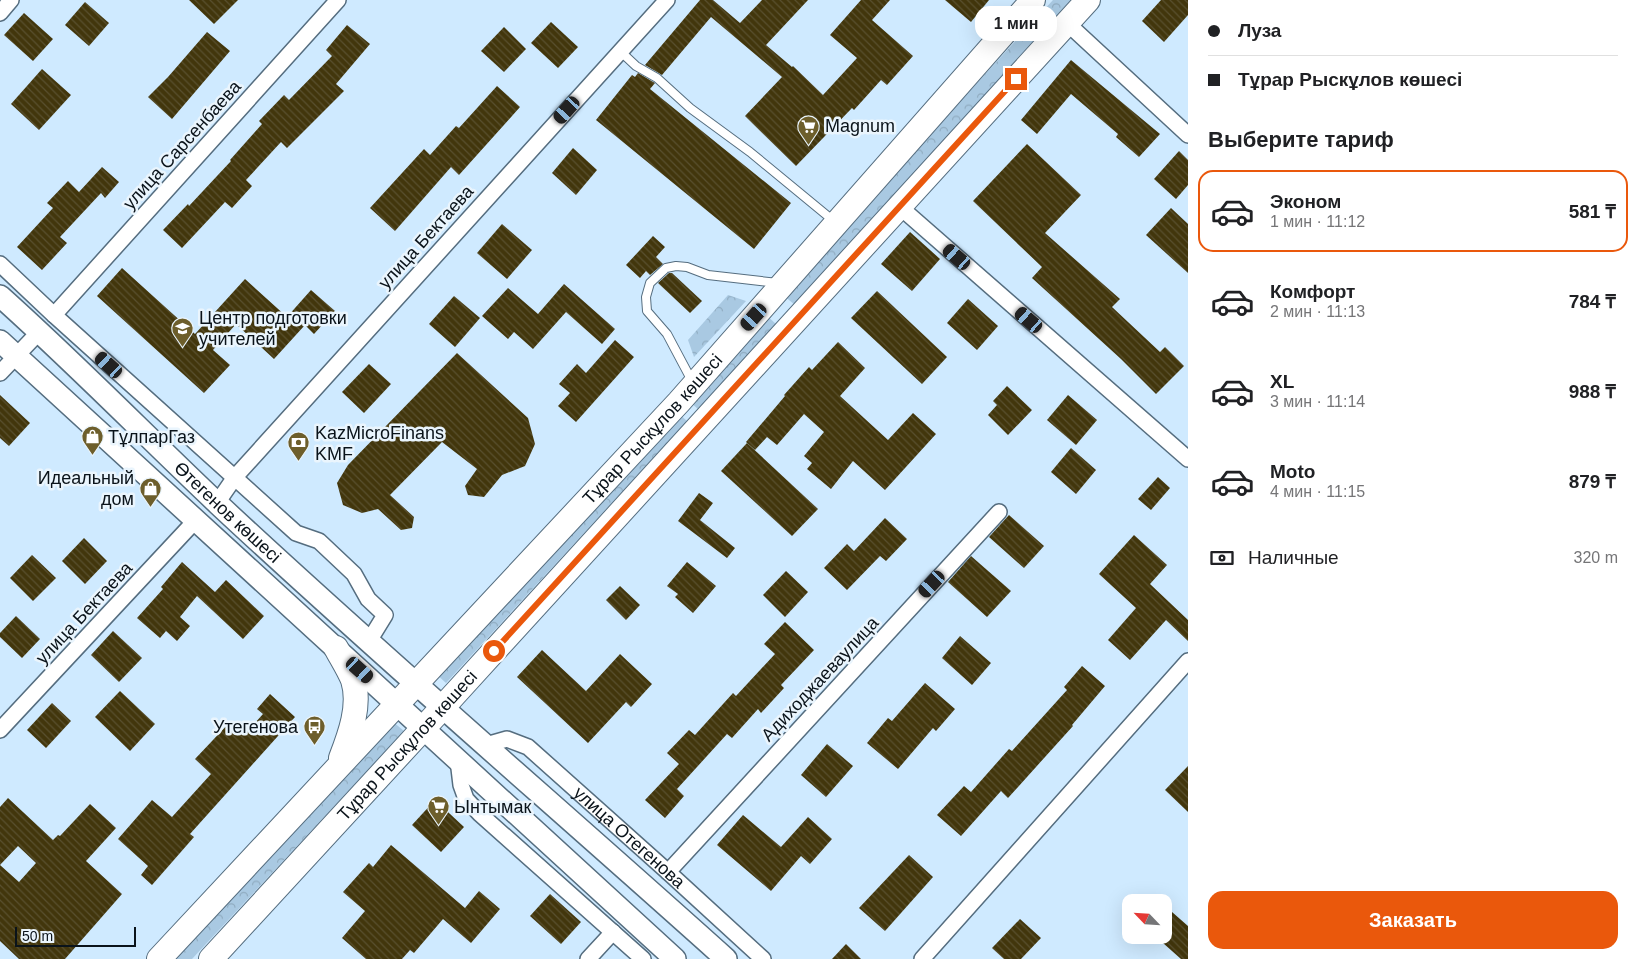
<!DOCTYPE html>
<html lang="ru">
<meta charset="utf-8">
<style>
body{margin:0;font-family:Helvetica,sans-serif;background:#f6f6f6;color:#202124;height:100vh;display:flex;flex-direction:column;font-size:19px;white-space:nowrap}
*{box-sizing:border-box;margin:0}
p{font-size:16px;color:#757577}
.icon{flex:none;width:28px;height:28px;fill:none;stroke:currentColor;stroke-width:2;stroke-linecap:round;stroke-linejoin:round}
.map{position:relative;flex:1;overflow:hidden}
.side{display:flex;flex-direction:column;background:#fff;width:450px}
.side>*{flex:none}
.banner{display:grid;align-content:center;height:110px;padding:0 20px;background:#fff}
.needle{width:32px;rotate:295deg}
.fabs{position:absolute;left:1122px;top:894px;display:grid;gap:10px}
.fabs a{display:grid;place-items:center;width:50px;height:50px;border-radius:10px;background:#fff;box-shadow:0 5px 20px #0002;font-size:25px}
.scale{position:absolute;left:15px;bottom:12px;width:121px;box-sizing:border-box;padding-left:5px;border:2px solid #0a131a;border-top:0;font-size:14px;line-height:18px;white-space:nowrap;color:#0a131a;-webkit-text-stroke:4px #eaf5fd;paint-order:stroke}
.end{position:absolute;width:22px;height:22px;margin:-11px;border:6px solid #ea580c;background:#fff;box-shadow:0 0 0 2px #fff}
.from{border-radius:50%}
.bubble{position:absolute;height:35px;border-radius:15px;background:#fff;box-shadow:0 5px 20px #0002;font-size:16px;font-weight:600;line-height:35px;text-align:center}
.car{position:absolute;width:15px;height:30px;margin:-15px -8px;border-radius:6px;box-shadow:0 0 4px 1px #0007;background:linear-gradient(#222 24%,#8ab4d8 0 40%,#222 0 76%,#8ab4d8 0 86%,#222 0)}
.banner b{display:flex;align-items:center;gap:18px;height:48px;font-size:19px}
.banner b+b{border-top:1px solid #e0e0e0}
.banner i{width:12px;height:12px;background:#202124}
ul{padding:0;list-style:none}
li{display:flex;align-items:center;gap:15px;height:82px;margin:0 10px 8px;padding:0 10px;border:2px solid transparent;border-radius:15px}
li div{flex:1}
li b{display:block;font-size:19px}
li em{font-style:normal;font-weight:600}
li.selected{border-color:#ea580c}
li>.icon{width:45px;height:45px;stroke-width:1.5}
h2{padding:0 20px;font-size:22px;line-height:60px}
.pay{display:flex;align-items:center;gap:12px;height:55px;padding:0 20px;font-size:19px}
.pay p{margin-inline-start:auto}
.cta{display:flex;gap:10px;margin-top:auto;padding:10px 20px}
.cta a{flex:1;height:58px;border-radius:15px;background:#ea580c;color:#fff;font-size:20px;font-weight:600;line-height:58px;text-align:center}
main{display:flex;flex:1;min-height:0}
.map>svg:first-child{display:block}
</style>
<main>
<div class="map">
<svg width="1188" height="959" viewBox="0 0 1188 959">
<defs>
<pattern id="forest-crowns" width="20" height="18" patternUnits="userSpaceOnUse" patternTransform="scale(1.25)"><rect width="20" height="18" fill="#a9c9e2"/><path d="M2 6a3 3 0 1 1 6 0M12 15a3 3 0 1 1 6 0" fill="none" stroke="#90acc1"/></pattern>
<pattern id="building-back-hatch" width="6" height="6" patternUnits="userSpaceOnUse" patternTransform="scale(1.25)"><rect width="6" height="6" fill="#42360c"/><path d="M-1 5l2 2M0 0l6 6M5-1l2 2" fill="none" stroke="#59502f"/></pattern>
</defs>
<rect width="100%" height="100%" fill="#cfeaff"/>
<g fill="url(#forest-crowns)">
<polygon points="1053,0 1071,0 795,305 783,295"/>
<polygon points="728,295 746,301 694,357 688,340"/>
<polygon points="766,315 776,324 699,410 689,401"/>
<polygon points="677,412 687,421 446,683 435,673"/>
<polygon points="392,721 404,731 192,959 171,959"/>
</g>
<g fill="url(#building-back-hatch)" fill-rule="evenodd">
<polygon points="189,0 238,0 214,24"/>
<polygon points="700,0 713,0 740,23 762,0 808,0 766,45 792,67 793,66 823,95 857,58 830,35 861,0 890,0 872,20 913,56 887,85 881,80 854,110 852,108 796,166 745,116 782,77 711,17 662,75 645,65"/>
<polygon points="945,0 989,0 971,22"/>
<polygon points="1161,0 1188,0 1188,15 1164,42 1142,21"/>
<polygon points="85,2 109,23 89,46 65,25"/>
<polygon points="24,13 53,39 33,61 4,35"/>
<polygon points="551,22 578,47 558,68 531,43"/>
<polygon points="347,25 370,44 336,84 344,91 287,148 281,142 246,180 252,186 232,208 225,202 182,248 163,230 188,204 189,206 231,161 230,160 262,124 259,121 284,95 289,100 332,56 326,50"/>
<polygon points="504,27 526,49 504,72 481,51"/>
<polygon points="207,32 230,51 172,119 148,97 168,77"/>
<polygon points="1071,60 1160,134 1139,157 1116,137 1118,134 1071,94 1037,134 1021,120"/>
<polygon points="42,69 71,95 39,130 11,104"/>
<polygon points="638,73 655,83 650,89 791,203 754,249 596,120 632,75 635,77"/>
<polygon points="497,86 520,107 459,175 451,167 395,231 370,208 424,149 430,155 456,126 459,128"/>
<polygon points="1027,144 1081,195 1045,233 1120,299 1112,307 1160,352 1165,347 1184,366 1156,394 1121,359 1032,278 1042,267 973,201"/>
<polygon points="573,148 597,170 576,195 552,173"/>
<polygon points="1179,151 1188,160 1188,185 1176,199 1154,179"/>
<polygon points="102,167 119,182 105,198 101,193 60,237 67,243 42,270 17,247 53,208 47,203 68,181 79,192"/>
<polygon points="1171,208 1188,224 1188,273 1146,235"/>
<polygon points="502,224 532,250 507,279 477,253"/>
<polygon points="910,232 940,259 912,291 881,264"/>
<polygon points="653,236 665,247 656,257 663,264 650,275 646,271 640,278 626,265"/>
<polygon points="122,268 195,334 245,279 287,317 311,290 335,311 314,334 305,325 274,359 236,324 213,350 230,365 204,393 97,296"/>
<polygon points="669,273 672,273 702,301 690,313 658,283"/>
<polygon points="564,284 615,329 602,344 566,312 533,349 514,332 508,339 482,316 508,288 538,314"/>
<polygon points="877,291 947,357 922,384 851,318"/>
<polygon points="454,296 480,318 455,347 429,324"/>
<polygon points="968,299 998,326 977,350 947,323"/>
<polygon points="615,340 634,357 576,422 558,406 570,393 559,384 577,364 586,373"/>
<polygon points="838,342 865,368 840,396 888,440 913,413 936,434 885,490 853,461 831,489 807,469 812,463 804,456 824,432 804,414 777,445 767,437 755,450 746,442 785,396 784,395 809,367 812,370"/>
<polygon points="457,353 528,418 535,444 525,466 502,475 484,497 468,495 465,486 477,469 442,442 390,495 414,517 412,528 401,530 378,509 362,513 343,505 337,483 348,465"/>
<polygon points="369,364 391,384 364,413 342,392"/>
<polygon points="1007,386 1032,410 1008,435 988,415 997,405 993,401"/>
<polygon points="0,395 30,423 9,446 0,438"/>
<polygon points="1068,395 1097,420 1076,445 1047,420"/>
<polygon points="747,443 818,509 792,536 721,471"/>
<polygon points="1071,448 1096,470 1076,494 1051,472"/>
<polygon points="1158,477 1170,488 1151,510 1138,499"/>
<polygon points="699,493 713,503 700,520 735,548 727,558 678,521"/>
<polygon points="1009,515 1044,546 1024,568 989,537"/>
<polygon points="885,518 907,539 886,561 880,556 847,590 824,568 847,544 854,551"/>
<polygon points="1134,535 1167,565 1150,584 1188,620 1188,641 1166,620 1130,660 1108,640 1136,608 1099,574"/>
<polygon points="84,538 107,561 85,584 62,561"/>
<polygon points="32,555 56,578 33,601 10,578"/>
<polygon points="971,556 1011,591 987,617 948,582"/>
<polygon points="182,562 215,592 226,580 264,616 243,639 197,596 180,617 190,626 177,641 166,631 160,638 137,618 163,589 161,587"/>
<polygon points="687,562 716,586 693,613 675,597 678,594 667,586"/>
<polygon points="786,571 808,592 785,617 763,595"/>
<polygon points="620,586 640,605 626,620 606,600"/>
<polygon points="16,616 40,639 22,658 0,637 0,633"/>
<polygon points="785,622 814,650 781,685 784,688 761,713 758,709 732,738 727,734 677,789 684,796 665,818 645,800 679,764 667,753 689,730 695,735 733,693 736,696 775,654 764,644"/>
<polygon points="113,631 142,658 119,682 91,655"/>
<polygon points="960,636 991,663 972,685 942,658"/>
<polygon points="542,650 586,691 620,654 652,684 631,707 626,702 588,743 517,677"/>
<polygon points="1082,666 1105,686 1072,725 1073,726 1008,798 1001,791 961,836 937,815 964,786 971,792 1009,749 1012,751 1067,690 1064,687"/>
<polygon points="925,683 955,709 936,731 933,728 898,769 867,743 888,718 892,721"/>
<polygon points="120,691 155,724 130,751 95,717"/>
<polygon points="270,694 295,717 190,834 194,837 152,885 141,875 148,866 118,839 152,800 172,817 211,774 195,759 230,722 244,735 263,714 257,709"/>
<polygon points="52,703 71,721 46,748 27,730"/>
<polygon points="827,744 853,766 826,797 801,775"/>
<polygon points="1188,766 1188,812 1165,790"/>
<path d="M 8,798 L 53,840 L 58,835 L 60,836 L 90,804 L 116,828 L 86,861 L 122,894 L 65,959 L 19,959 L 0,941 L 0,807 ZM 18,846 L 36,863 L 19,882 L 0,865 Z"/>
<polygon points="435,800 464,827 441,852 412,825"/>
<polygon points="743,815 781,847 808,817 832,839 810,864 801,856 771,891 717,845"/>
<polygon points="391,845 465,908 479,891 500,909 471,943 443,919 414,953 410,950 402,959 366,959 342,938 365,911 343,892 369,863 373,867"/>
<polygon points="909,855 933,877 885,931 859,908"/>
<polygon points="550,894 581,922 561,944 530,916"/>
<polygon points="1164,905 1188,926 1188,959 1181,959 1154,935 1164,935"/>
<polygon points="1020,919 1041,938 1021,959 1004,959 992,948"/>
<polygon points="846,944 861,959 832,959"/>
</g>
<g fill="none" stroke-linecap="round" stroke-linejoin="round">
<defs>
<g id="lane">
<polyline points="620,51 636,66 657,78 690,108 750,152 835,222"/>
<polyline points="692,381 667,334 647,311 646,297 650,283 666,268 676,266 687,267 708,275 778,283"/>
</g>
<g id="street">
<polyline points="0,13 11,0"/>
<polyline points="1067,23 1188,135"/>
<polyline points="900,207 1188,459"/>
<polyline points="0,264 54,315 296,533 319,541 354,574 368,599 385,615 369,641"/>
<polyline points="54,315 338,0"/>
<polyline points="0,373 40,331"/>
<polyline points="217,503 235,477 667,0"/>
<polyline points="0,730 195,521"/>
<path id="s1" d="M 486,745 L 507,739 L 528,747 L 668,872 L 763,959"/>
<polyline points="458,760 461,785 466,799 480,814 643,959"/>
<polyline points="668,872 999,512"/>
<polyline points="588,959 613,932"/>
<polyline points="922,959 1188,661"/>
</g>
<g id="secondary">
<path id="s2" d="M 0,296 C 75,363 145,435 218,504 C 384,659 557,807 726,959"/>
<polyline points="0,341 675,959"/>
</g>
<g id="primary">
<path d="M 336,648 C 342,659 349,670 353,680 C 361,705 350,735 341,758"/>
<path id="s3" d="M 159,959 L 679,402 L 1033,0"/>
<path id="s4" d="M 211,959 L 443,707 L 1088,0"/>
</g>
</defs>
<use href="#lane" stroke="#556d7f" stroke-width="10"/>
<use href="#street" stroke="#556d7f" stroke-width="18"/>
<use href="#secondary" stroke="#556d7f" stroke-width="24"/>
<use href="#primary" stroke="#556d7f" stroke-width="26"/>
<use href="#lane" stroke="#fff" stroke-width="8"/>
<use href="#street" stroke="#fff" stroke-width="15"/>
<use href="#secondary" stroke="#fff" stroke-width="21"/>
<use href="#primary" stroke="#fff" stroke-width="24"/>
</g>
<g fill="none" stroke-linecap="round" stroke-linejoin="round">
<polyline stroke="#ea580c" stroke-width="6" points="494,651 1016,79"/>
</g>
<defs>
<symbol id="supermarket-pin" viewBox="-11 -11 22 30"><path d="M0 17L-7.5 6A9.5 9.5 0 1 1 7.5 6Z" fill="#6d5e2b" stroke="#eaf5fd"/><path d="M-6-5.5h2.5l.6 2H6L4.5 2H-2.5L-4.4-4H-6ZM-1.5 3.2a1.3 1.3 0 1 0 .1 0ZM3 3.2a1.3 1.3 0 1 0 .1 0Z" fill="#fff"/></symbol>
<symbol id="school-pin" viewBox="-11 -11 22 30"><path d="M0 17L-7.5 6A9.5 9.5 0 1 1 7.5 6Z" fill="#6d5e2b" stroke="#eaf5fd"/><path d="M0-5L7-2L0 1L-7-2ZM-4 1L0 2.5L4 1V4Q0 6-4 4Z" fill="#fff"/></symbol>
<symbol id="shop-pin" viewBox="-11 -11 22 30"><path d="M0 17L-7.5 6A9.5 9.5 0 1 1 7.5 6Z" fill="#6d5e2b" stroke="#eaf5fd"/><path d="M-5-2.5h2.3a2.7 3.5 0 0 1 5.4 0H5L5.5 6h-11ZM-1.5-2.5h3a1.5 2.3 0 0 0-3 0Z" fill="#fff"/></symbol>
<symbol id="bank-pin" viewBox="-11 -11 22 30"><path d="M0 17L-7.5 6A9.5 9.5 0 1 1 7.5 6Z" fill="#6d5e2b" stroke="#eaf5fd"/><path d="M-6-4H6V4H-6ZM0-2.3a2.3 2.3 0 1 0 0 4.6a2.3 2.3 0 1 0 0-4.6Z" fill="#fff"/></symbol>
<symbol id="bus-pin" viewBox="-11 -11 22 30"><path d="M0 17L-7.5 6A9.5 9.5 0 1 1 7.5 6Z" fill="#6d5e2b" stroke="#eaf5fd"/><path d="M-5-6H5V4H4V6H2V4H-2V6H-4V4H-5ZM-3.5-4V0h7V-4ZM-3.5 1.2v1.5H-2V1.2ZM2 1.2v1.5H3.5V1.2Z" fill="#fff"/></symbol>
</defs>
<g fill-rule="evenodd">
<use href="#supermarket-pin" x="796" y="114" width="25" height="34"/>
<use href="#school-pin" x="170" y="316" width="25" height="34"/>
<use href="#shop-pin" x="80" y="424" width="25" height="34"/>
<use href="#bank-pin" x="286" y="430" width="25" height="34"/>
<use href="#shop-pin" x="138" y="476" width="25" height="34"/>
<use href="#bus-pin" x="302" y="714" width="25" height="34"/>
<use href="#supermarket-pin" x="426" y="794" width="25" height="34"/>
</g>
<g text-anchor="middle" stroke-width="5" stroke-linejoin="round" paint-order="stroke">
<g font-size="18" fill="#0a131a" stroke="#eaf5fd" text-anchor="start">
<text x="825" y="132">Magnum</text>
<text x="199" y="324">Центр подготовки<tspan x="199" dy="21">учителей</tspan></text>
<text x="315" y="439">KazMicroFinans<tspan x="315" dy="21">KMF</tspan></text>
<text x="108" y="443">ТұлпарГаз</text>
<text x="134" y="484" text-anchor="end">Идеальный<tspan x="134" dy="21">дом</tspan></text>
<text x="298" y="733" text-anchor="end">Утегенова</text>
<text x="454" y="813">Ынтымак</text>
</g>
<g font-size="18" fill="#0a131a" stroke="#eaf5fd">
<text transform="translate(182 145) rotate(-48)" y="6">улица Сарсенбаева</text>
<text transform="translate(426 237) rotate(-48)" y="6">улица Бектаева</text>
<text dy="6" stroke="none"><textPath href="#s3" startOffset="724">Тұрар Рыскұлов көшесі</textPath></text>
<text dy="6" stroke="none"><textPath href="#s2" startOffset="314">Өтегенов көшесі</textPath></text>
<text transform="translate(84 613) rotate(-47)" y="6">улица Бектаева</text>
<text transform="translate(820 679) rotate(-47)" y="6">Адиходжаеваулица</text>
<text dy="6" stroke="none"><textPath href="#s4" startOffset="290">Тұрар Рыскұлов көшесі</textPath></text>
<text dy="6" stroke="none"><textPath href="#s1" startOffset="180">улица Отегенова</textPath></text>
</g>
</g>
</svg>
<div class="fabs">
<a><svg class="needle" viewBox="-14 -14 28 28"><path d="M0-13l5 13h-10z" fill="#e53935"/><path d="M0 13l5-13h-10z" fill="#757577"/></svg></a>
</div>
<div class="scale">50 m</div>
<i class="end from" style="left:494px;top:651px"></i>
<i class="end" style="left:1016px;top:79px"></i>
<div class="bubble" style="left:975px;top:6px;width:82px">1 мин</div>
<i class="car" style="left:567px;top:110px;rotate:222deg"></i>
<i class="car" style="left:957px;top:257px;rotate:311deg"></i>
<i class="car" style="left:754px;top:317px;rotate:222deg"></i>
<i class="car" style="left:1029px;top:320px;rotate:311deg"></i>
<i class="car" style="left:109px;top:365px;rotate:312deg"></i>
<i class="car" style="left:932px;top:584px;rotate:223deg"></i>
<i class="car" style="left:360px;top:670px;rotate:132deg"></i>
</div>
<section class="side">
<div class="banner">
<b><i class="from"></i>Луза</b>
<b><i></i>Тұрар Рыскұлов көшесі</b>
</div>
<h2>Выберите тариф</h2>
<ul>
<li class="selected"><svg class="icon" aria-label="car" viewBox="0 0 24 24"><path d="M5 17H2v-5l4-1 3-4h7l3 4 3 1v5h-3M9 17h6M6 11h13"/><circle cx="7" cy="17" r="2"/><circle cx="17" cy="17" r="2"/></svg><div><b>Эконом</b><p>1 мин · 11:12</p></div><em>581 ₸</em></li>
<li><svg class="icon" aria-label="car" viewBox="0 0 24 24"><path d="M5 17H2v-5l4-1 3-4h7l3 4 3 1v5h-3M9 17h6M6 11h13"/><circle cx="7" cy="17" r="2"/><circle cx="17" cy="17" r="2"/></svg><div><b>Комфорт</b><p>2 мин · 11:13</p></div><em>784 ₸</em></li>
<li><svg class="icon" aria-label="car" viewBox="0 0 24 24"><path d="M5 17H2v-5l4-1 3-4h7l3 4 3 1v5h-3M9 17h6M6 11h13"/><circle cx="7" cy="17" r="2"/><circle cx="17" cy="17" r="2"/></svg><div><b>XL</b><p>3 мин · 11:14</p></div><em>988 ₸</em></li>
<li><svg class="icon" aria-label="car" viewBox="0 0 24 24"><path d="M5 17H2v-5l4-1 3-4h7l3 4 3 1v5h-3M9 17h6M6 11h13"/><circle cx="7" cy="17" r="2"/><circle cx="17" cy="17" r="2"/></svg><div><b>Moto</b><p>4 мин · 11:15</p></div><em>879 ₸</em></li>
</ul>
<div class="pay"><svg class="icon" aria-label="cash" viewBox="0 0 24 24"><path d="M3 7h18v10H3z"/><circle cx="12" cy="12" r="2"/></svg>Наличные<p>320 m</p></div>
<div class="cta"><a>Заказать</a></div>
</section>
</main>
